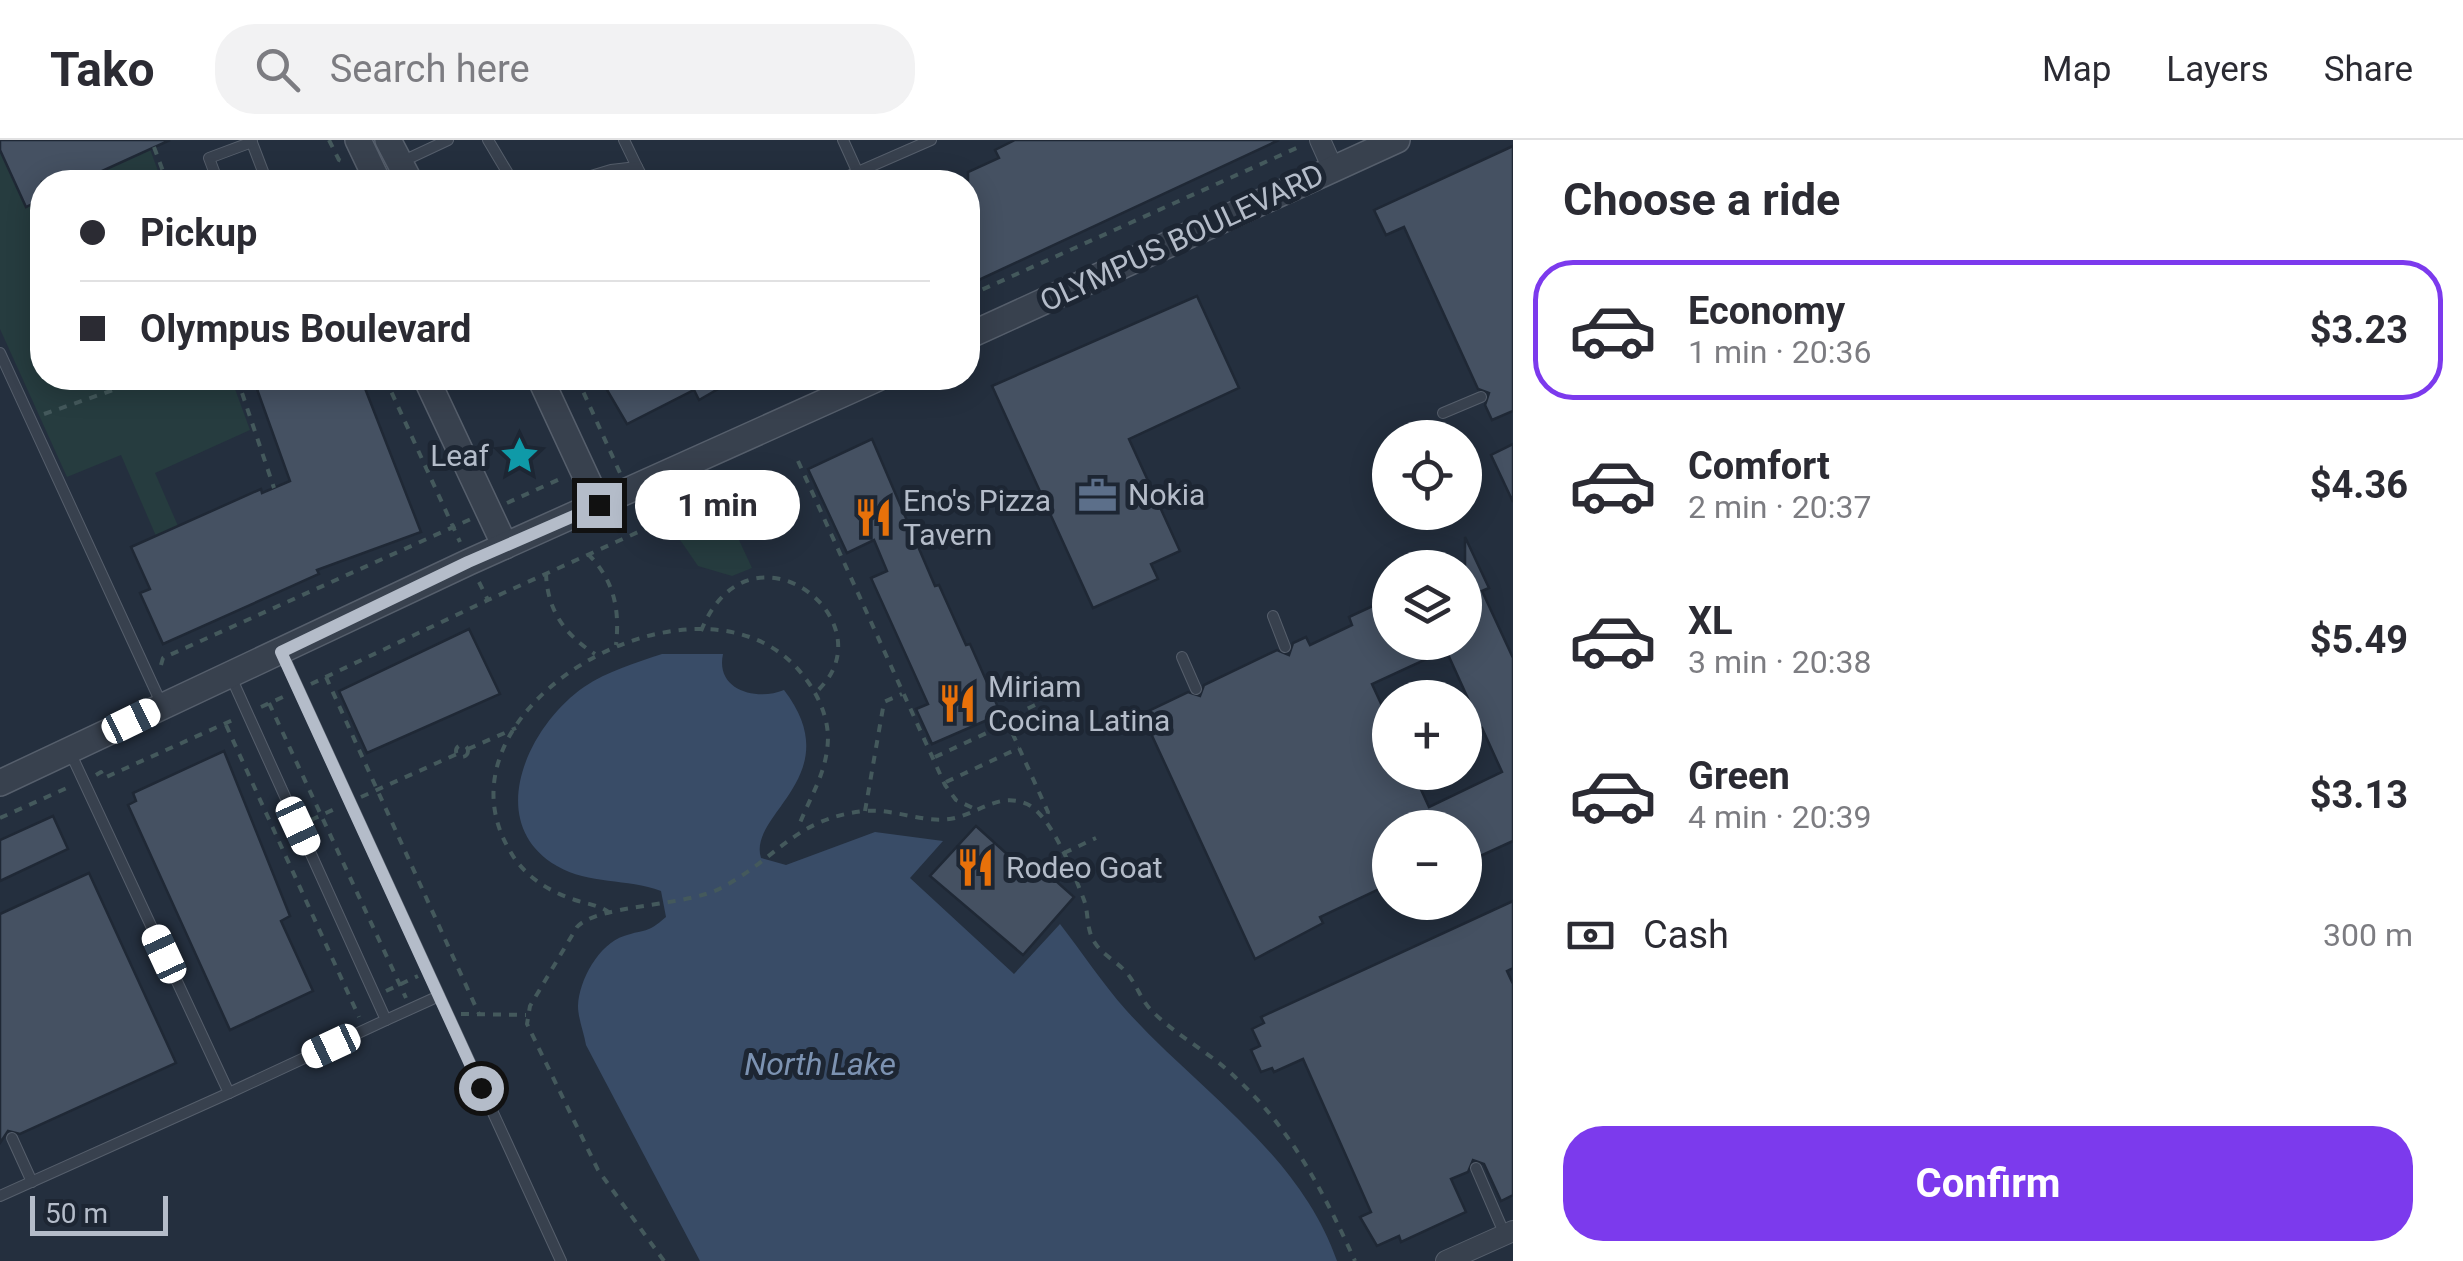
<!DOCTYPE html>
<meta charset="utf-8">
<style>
body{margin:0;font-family:Roboto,sans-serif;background:#f2f2f3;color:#2b2b33;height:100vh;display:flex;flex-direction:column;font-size:38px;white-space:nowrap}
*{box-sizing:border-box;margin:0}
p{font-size:32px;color:#7c7c81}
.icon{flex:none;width:55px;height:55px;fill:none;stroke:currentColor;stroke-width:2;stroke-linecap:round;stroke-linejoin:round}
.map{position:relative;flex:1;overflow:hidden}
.sheet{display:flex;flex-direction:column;background:#fff;width:950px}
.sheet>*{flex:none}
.banner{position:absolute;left:30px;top:30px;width:950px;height:220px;border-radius:40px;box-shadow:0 5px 25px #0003;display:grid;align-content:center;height:220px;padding:0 50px;background:#fff}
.controls{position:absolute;left:1372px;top:280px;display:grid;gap:20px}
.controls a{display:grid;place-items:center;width:110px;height:110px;border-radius:50%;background:#fff;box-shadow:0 5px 25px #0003;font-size:50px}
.scale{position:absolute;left:30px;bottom:25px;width:138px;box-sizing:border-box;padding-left:10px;border:5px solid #b4bcc9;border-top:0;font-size:28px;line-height:35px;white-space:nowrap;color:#b4bcc9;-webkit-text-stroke:8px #1d2633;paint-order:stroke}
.end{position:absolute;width:45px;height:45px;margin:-22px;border:12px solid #b4bcc9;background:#111;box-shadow:0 0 0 5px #111}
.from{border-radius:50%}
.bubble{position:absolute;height:70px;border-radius:35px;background:#fff;box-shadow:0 5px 25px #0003;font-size:32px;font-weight:700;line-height:70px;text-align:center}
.car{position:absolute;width:30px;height:60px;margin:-30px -15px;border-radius:12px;box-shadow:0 0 8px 2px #0007;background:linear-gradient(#fff 24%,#345 0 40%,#fff 0 76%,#345 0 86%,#fff 0)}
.banner b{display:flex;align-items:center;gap:35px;height:95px;font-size:38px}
.banner b+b{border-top:2px solid #e1e1e2}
.banner i{width:25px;height:25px;background:#2b2b33}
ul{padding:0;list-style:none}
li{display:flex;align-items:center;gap:30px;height:140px;margin:0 20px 15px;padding:0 30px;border:5px solid transparent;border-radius:40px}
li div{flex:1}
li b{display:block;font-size:38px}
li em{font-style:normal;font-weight:700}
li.current{border-color:#7c3aed}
li>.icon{width:90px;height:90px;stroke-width:1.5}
h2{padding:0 50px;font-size:45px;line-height:120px}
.pay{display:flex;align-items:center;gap:25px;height:110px;padding:0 50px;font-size:38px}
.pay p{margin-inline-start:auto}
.button{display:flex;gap:20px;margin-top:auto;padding:20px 50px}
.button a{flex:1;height:115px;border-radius:40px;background:#7c3aed;color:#fff;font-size:40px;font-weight:700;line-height:115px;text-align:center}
header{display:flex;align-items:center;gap:60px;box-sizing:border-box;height:140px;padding:0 50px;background:#fff;border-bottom:2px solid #e1e1e2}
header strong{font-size:48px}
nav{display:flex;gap:55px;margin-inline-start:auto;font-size:35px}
.search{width:700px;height:90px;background:#f2f2f3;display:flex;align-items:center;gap:25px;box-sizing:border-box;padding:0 35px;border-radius:40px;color:#7c7c81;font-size:38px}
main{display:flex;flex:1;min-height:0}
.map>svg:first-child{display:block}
</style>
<header>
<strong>Tako</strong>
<div class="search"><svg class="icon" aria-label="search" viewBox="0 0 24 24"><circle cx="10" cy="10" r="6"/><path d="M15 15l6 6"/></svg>Search here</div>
<nav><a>Map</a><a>Layers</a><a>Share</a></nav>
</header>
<main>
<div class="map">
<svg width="1513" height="1121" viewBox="0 0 1513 1121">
<rect width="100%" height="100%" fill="#242f3e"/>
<g fill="#263c3f">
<polygon points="150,9 162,42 78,42"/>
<polygon points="0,10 26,66 42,59 42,238 231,238 250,290 155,333 178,386 156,396 121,315 67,337 0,189"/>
<polygon points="726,372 752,428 732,436 698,426 676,394"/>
</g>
<path fill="#394c67" d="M 662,514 L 723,514 C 715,551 758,561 784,550 C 850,636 747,674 761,718 L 786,725 L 875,692 L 943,701 L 910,738 L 1014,834 L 1060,784 C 1082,812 1102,843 1126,870 C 1199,951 1299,1013 1337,1121 L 700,1121 L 586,905 C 584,893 578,878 578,866 C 579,840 599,804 624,796 C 647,788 645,795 666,777 L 661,751 C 627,738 589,745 557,726 C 482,682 529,585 584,547 C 608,531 635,523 662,514 Z"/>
<g fill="#455162" stroke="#1f2835" stroke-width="2.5" fill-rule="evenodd">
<polygon points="0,0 170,0 78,42 42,42 42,59 26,67 0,10"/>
<polygon points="1015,0 1279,0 968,145 968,32 999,18 995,10"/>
<polygon points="1513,6 1513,271 1492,280 1485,265 1489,253 1478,249 1404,87 1386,95 1374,70"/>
<polygon points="1197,156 1239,248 1129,299 1180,411 1151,424 1158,439 1093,468 992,246"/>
<polygon points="253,238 361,238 421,392 317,430 319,434 163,504 140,453 150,449 131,407 261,349 262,353 290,341"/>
<polygon points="600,238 737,238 699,260 694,250 627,284"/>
<polygon points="872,299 935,446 939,445 966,505 970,504 1001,574 932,604 916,569 928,564 871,438 887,431 874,400 847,413 808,329"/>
<polygon points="1513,304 1513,362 1491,315"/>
<path d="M 1465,397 L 1489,448 L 1482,451 L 1513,518 L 1513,701 L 1465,723 L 1465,688 L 1390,688 L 1390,744 L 1320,777 L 1323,783 L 1255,819 L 1142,574 L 1188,552 L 1200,556 L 1204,545 L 1277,510 L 1289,515 L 1293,503 L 1306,497 L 1310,505 L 1352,485 L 1349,477 L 1390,458 L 1390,502 L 1465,502 ZM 1446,510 L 1470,563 L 1465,568 L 1476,591 L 1482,588 L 1502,632 L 1429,667 L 1413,632 L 1390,632 L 1390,583 L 1372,544 Z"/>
<polygon points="469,489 500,554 367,613 339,551"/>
<polygon points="224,611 290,776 281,781 313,851 230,890 128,665 136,661 133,653"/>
<polygon points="53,676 68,709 0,741 0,700"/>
<polygon points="976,686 1029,734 1038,725 1074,757 1023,815 930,736"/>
<polygon points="89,733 176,923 20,994 8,991 0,1003 0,774"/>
<polygon points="1513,761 1513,828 1507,831 1513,844 1513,1055 1501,1061 1484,1024 1473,1020 1468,1032 1451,1039 1466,1072 1401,1102 1399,1096 1377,1106 1360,1077 1371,1072 1303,919 1274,932 1272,928 1261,932 1251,910 1260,906 1252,889 1264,883 1261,877"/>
</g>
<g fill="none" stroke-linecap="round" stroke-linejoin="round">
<defs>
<g id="service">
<polyline points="251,0 267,42"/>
<polyline points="488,0 513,42"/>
<polyline points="624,0 637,27"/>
<polyline points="843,0 862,42"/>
<polyline points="399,23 448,0"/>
<polyline points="218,42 209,18 252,2"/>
<polyline points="355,42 373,34"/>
<polyline points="571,42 611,30 637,27 645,42"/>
<polyline points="835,42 931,0"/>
<polyline points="0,213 162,565"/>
<polyline points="1443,273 1481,257"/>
<polyline points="1273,476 1285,507"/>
<polyline points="282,513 561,1121"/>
<polyline points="1182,517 1196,549"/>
<polyline points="386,880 439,856"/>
<polyline points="229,953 386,880 231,537"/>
<polyline points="12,998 32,1042"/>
<polyline points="1476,1028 1505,1095"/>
<polyline points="0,1056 229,953 70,612"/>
</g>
<g id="minor">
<polyline points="1320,0 1333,29"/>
<polyline points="1446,1121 1513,1091"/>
</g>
<g id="tertiary">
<polyline points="358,0 378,42"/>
<polyline points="388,0 410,42"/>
<polyline points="968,196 1397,0"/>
<polyline points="426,238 505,406"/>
<polyline points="540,238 599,365"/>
<polyline points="0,643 469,422 878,238"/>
</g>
</defs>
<use href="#service" stroke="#565f6c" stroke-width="12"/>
<use href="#minor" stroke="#565f6c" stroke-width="22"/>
<use href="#tertiary" stroke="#565f6c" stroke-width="28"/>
<g stroke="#44595c" stroke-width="4" stroke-dasharray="8 8" stroke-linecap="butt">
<polyline points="329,0 339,20 346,23"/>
<polyline points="154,7 167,42"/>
<polyline points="431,35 439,42"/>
<polyline points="968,156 1301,6"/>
<polyline points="237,238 274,348"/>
<polyline points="385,238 460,402"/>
<polyline points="577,238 620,333"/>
<polyline points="44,274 148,238"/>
<polyline points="798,321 945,645 956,660 975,669"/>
<polyline points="507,363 562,338"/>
<path d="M 588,414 C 614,440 620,469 616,505"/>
<path d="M 546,433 C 547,470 565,495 595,514"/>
<polyline points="479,442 488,460 647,388 638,369"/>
<path d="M 701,491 C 750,369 894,484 815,553"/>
<polyline points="161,525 163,518 471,379"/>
<polyline points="326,537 479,874"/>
<polyline points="311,544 488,460"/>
<polyline points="269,563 406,858"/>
<polyline points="1035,565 1006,579 1048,672 1046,679"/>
<polyline points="261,567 285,556"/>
<polyline points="226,585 359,877"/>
<circle cx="462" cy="611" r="6"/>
<polyline points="468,609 516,588"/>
<polyline points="935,617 1008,583"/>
<polyline points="96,635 101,632 104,638 235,579"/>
<polyline points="946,642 1019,608"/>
<polyline points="361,657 457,614"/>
<polyline points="865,671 884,562 902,554"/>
<polyline points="0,678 69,647"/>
<polyline points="311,680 339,667"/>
<polyline points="1064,713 1096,698"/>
<path d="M 610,773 C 600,765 587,764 575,760 C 548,751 524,736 510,711 C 423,566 703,410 802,534 C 816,551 827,573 828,596 C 828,632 810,656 798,688"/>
<polyline points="386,851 418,836"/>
<polyline points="461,874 526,875"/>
<path d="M 664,1121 L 598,1030 L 527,884 L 530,866 L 577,787 C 598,764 685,767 721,748 C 777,719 795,678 865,671 C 895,668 926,685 955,678 C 980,672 1000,652 1027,664 C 1051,675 1074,734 1084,760 C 1089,774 1086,790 1095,803 C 1102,814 1114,820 1123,829 C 1136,841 1140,860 1153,872 C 1178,897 1211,913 1236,938 C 1292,990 1324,1053 1355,1121"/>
</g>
<use href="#service" stroke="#38414e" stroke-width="10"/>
<use href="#minor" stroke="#38414e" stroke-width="20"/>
<use href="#tertiary" stroke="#38414e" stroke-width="25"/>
</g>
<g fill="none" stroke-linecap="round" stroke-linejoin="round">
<polyline stroke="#b4bcc9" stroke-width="12" points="481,948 281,512 468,422 599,365"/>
</g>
<defs>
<symbol id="sight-bare" viewBox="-9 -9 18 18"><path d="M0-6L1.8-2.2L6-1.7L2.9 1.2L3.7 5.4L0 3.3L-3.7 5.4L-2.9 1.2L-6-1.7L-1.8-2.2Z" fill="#0f9aa8" stroke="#1d2633" stroke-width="2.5" paint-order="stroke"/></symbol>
<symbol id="office-bare" viewBox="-9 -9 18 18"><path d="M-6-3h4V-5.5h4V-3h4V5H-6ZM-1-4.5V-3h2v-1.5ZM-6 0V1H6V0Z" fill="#5c6f8a" stroke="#1d2633" stroke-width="2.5" paint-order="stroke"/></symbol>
<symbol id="restaurant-bare" viewBox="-9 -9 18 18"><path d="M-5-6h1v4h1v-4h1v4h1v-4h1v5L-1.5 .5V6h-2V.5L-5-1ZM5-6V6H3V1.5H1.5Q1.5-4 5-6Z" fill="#e8710a" stroke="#1d2633" stroke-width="2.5" paint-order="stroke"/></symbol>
</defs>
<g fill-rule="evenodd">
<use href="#sight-bare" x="492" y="288" width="55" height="55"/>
<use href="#office-bare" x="1070" y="328" width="55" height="55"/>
<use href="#restaurant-bare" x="846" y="350" width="55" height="55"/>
<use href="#restaurant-bare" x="930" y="536" width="55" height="55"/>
<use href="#restaurant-bare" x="948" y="700" width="55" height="55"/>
</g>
<g text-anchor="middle" stroke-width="10" stroke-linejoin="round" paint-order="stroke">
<g font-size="30" fill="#b4bcc9" stroke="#1d2633">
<text transform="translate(1182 98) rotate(-25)" y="10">OLYMPUS BOULEVARD</text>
</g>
<g font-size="30" fill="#b4bcc9" stroke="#1d2633" text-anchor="start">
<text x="489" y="326" text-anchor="end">Leaf</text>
<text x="1128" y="365">Nokia</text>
<text x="903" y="371">Eno's Pizza<tspan x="903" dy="34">Tavern</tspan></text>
<text x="988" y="557">Miriam<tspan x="988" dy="34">Cocina Latina</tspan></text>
<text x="1006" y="738">Rodeo Goat</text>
</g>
<g font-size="32" font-style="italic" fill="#7c92b1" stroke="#1d2633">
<text x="820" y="935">North Lake</text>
</g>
</g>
</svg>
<div class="controls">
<a><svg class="icon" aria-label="locate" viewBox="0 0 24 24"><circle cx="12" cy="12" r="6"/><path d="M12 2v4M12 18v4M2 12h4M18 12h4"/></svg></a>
<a><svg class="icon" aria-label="layers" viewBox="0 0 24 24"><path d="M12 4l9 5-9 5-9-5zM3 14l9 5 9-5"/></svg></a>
<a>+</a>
<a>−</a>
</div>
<div class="scale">50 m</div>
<i class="end from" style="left:481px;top:948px"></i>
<i class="end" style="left:599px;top:365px"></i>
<div class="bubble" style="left:635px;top:330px;width:165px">1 min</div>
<i class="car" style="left:131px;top:581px;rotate:64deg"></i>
<i class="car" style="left:298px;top:686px;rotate:155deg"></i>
<i class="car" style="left:164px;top:814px;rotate:335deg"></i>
<i class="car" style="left:331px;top:906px;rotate:245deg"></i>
<div class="banner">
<b><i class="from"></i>Pickup</b>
<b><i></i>Olympus Boulevard</b>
</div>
</div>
<section class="sheet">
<h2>Choose a ride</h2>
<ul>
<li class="current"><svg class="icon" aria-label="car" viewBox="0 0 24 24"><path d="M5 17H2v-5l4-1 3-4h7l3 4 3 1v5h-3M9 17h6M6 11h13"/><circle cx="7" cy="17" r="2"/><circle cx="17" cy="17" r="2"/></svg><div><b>Economy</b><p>1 min · 20:36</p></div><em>$3.23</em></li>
<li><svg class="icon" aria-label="car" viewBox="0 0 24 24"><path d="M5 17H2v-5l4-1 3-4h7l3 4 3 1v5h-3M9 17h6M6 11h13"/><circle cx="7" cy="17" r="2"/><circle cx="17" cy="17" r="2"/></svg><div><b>Comfort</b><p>2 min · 20:37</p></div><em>$4.36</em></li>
<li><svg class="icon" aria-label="car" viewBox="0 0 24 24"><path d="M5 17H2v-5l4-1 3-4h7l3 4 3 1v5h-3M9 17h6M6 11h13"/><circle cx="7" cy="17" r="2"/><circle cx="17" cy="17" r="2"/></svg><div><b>XL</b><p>3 min · 20:38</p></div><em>$5.49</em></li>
<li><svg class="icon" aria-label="car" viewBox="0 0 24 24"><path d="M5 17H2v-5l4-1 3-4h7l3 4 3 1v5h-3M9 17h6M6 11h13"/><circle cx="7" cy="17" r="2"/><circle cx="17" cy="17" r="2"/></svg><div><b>Green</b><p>4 min · 20:39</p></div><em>$3.13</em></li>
</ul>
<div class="pay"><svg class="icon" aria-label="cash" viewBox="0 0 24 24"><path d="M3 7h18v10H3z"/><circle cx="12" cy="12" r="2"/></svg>Cash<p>300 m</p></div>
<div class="button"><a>Confirm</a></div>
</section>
</main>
